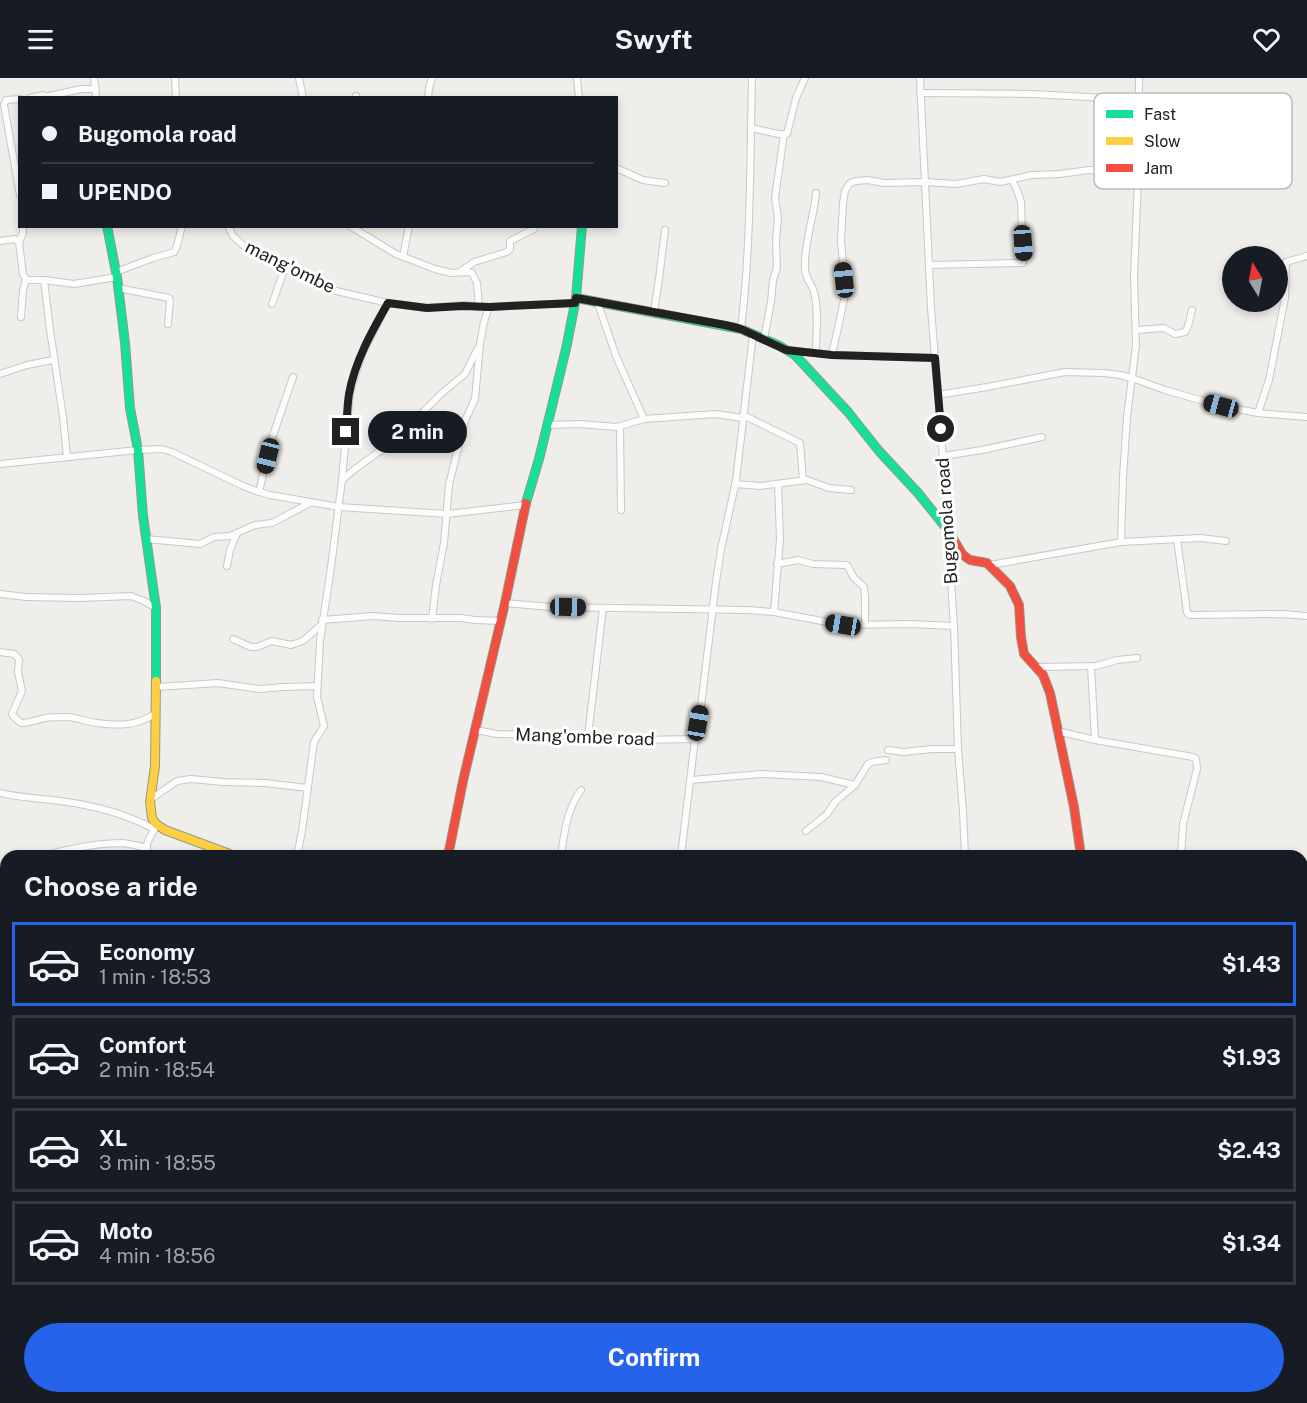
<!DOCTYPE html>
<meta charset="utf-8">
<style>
body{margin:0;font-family:"Public Sans",sans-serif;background:#20242c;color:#f1f3f6;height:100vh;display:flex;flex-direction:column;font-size:22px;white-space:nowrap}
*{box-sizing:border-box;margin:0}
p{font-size:20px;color:#9ea1a6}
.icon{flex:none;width:33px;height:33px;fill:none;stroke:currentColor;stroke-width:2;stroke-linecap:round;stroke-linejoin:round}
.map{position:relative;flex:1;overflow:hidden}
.panel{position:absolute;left:0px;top:772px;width:1308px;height:554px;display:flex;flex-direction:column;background:#171b24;border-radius:18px 18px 0 0;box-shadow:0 3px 9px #0003}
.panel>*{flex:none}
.top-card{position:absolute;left:18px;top:18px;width:600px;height:132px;border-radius:0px;box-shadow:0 3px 9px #0003;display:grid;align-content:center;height:132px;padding:0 24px;background:#171b24}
.needle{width:39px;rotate:350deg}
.fabs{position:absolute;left:1222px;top:168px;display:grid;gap:12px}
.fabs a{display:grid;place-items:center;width:66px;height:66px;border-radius:50%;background:#171b24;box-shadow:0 3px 9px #0003;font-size:30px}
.end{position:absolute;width:27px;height:27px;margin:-14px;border:8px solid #212121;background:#fff;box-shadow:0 0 0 3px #fff}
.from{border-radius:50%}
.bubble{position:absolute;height:42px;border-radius:21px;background:#171b24;box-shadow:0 3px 9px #0003;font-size:20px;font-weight:700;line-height:42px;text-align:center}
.car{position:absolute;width:18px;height:36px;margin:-18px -9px;border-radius:8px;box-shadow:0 0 4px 2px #0007;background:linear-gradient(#222 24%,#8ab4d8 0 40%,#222 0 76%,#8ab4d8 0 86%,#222 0)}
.top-card b{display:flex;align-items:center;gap:21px;height:57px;font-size:22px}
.top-card b+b{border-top:2px solid #363941}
.top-card i{width:15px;height:15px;background:#f1f3f6}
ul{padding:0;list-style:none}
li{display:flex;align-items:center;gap:18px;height:84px;margin:0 12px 9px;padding:0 12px;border:3px solid #363941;border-radius:0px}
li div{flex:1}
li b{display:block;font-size:22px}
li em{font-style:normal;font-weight:700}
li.current{border-color:#2563eb}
li>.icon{width:54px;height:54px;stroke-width:1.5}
h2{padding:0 24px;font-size:27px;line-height:72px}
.button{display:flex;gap:12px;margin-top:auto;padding:12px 24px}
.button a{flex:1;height:69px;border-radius:36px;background:#2563eb;color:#fff;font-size:24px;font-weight:700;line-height:69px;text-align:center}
header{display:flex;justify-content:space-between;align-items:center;height:78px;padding:0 24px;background:#171b24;font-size:27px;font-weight:700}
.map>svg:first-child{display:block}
</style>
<header><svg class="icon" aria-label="menu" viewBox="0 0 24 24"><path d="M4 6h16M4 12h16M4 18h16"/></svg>Swyft<svg class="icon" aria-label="heart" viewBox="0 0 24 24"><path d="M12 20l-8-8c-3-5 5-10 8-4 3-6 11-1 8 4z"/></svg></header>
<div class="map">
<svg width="1307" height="1325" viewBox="0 0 1307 1325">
<rect width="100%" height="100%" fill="#efeeea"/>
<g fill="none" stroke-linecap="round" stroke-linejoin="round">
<defs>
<g id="street">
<polyline points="94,0 96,20"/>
<polyline points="175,0 176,20"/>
<polyline points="299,0 303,20"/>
<polyline points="577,0 579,20"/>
<polyline points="920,0 931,230 942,368 954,548 958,671 963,733 965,778"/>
<polyline points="920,15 1033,16 1124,21 1140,24"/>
<polyline points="49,18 81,11 96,11"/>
<polyline points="356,18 356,20"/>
<polyline points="30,20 43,17 52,20"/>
<polyline points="428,20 429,10 432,0"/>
<polyline points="20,21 6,22 4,27 20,117"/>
<polyline points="751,50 779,56 787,56 796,20 805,0"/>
<polyline points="616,90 643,102 665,105"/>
<polyline points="228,148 233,158 244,168 262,176 285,190 320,208 332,212 388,225 427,230 463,227 489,229 575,225"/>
<polyline points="350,148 396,176 435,191 451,195 468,194 472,195 477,205 479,229"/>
<polyline points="0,163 15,161 19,164 23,197 27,202 44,202 74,206 117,199"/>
<polyline points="19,164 23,155 23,148"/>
<polyline points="403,179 409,148"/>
<polyline points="929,187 1023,185 1021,124 1017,112 1012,102"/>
<polyline points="461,193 474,184 507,174 510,171 510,163 534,151"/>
<polyline points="116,194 153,180 174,174 177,168 182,148"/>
<polyline points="44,202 50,252 63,339 67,379"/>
<polyline points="118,210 169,220 170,223 168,246"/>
<polyline points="597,223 616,278 644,341"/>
<polyline points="272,226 285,190"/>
<polyline points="654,234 659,201 665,152"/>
<polyline points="21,239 23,212 26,201"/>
<path d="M 741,251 C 751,168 750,84 752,0"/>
<path d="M 1136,252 L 1164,250 L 1175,256 L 1185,254 C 1189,250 1190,238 1192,232"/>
<polyline points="764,261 771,224 773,202 777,190 776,162 778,140 775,120 784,56"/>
<polyline points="789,272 832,277 935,280"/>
<path d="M 816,275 C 816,256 819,233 814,214 C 811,203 805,202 805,189 C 804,164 814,140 816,115"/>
<polyline points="832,277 844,222 845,209 841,163 843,125 845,113 850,105 856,103 868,102 884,105 925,104 956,106 984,101 1000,104 1032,97 1059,96 1090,92 1121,97 1138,102"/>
<polyline points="0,296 27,287 53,282"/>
<polyline points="938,317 987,309 1065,294 1104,295 1120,297 1132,300 1165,312 1221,328 1258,335 1307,339"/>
<polyline points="1258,335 1269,302 1285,220 1286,184 1307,178"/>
<polyline points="743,337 800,365 803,402"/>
<polyline points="547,347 580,346 617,349 644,341 716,336 742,340"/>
<polyline points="620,348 621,432"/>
<polyline points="943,378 982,372 1042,359"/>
<polyline points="0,386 138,372 162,371 172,374 241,407 256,413 270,417 339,429 447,436 525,427"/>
<polyline points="342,402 355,391 394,363 442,315 465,296 478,270"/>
<polyline points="735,406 760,408 807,402 829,410 851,412"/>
<polyline points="259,414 270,366 293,299"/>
<polyline points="146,461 200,466 214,459 230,458 255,447 272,445 310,425"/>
<polyline points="1177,461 1187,534 1189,537 1283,536 1307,538"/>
<polyline points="1121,464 1123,399 1127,339 1136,267 1134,199 1138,102 1139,0"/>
<polyline points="777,486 798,482 813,486 847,487 854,500 864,509 865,520 865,546"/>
<polyline points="990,487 1121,464 1200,460 1226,463"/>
<polyline points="227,488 230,472 237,455"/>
<polyline points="0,516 26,519 80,520 131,518 144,523 156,530"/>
<polyline points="505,525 550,529 746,532 774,534 843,547 911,546 954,548"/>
<polyline points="774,534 780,461 778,406"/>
<polyline points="432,541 436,507 444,465 449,407 464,345 475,321 480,266 484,244 489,229"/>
<polyline points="322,542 373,538 399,540 461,540 475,542 501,543"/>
<polyline points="233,561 251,569 257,569 272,563 291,567 303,563 321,547"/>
<path d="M 0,574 L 14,576 L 19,581 L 18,594 L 22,613 L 12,636 L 13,638 L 21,645 C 30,645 36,642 45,640 C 51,639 62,639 68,639 C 78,640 87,644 97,645 C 118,648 138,648 156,635"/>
<polyline points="1091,588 1095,662"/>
<polyline points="1036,589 1096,588 1117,582 1137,580"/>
<polyline points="157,609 218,605 260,611 283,609 317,608"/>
<polyline points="476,652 497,656 588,658 637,662 695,661"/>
<polyline points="1057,653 1095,662 1193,679 1196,681 1197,691 1183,746 1181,778"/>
<polyline points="588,658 603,530"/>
<polyline points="888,672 904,674 932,671 958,671"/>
<polyline points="691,702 761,696 821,699 855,707"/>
<path d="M 0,715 C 20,720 40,720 60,723 C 92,727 126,736 154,751"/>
<polyline points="151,721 177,703 191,701 223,704 265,705 308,710"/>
<polyline points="806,753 827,736 835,724 855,707 868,686 872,684 886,682"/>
<path d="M 42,778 C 68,771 96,765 123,765 C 131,766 139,768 147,770"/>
<polyline points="144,778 148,763 155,750"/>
<polyline points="297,778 302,753 314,664 324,648 317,619 320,563 331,489 342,402 350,314 362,276 388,225"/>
<path d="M 561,778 C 564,756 567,731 581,712"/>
<polyline points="681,778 695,661 701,628 716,504 721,471 736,403 753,256"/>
<polyline points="0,789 6,787"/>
<polyline points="0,907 6,905"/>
<polyline points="1302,933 1307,933"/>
<polyline points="0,954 6,974"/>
<polyline points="0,1053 6,1049"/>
<polyline points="1302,1118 1307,1120"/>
<polyline points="0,1161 6,1161"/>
<polyline points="0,1266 6,1265"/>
<polyline points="1302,1268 1307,1270"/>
<polyline points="232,1320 233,1325"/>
<polyline points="376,1320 378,1325"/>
<polyline points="999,1320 999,1325"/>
<polyline points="1269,1320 1302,1325"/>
<polyline points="463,1325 464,1320"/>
<polyline points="526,1325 527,1320"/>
<polyline points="882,1325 885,1320"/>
<polyline points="1075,1325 1077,1320"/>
<polyline points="1233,1325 1239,1320"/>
</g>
<g id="fast">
<polyline points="107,148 117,199 125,265 130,330 138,372 143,438 156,530 156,603"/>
<polyline points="576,220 741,251 778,267 795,277 848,334 879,373 918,415 947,451"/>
<polyline points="526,425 539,381 566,271 576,220 582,148"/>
</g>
<polyline id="slow" points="156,603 155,688 150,724 152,740 156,746 165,752 235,778"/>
<g id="jam">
<polyline points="947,451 963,477 970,482 987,485 1010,508 1019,527 1021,559 1024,576 1043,597 1050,615 1074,729 1081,778"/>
<polyline points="448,778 463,703 505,525 526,425"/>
</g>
</defs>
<use href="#street" stroke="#c8c8c6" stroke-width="8"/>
<use href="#fast" stroke="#969a82" stroke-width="10"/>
<use href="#slow" stroke="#969a82" stroke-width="10"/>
<use href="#jam" stroke="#969a82" stroke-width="10"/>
<use href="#street" stroke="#fdfcfc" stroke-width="6"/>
<use href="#fast" stroke="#16e098" stroke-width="8"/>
<use href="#slow" stroke="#ffcf43" stroke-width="8"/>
<use href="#jam" stroke="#f24e42" stroke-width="8"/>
</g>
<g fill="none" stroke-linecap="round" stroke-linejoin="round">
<path stroke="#212121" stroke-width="8" d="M 346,354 C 347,342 347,329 349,316 C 355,283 372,253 388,225 L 427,230 L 463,228 L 489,229 L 575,225 L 576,220 L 725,247 L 741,251 L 786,272 L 832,277 L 935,280 L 941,351"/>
</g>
<g text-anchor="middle" stroke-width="6" stroke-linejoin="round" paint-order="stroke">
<g font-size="18" fill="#212121" stroke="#fff">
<text transform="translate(290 189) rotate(26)" y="6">mang'ombe</text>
<text transform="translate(947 443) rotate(-94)" y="6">Bugomola road</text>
<text transform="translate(585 659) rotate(2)" y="6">Mang'ombe road</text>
</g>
</g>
<rect x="1094" y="15" width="198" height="96" rx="9" fill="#fff" stroke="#bcbcbc" stroke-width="1.5"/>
<rect x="1106" y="32" width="27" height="8" fill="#16e098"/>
<rect x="1106" y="59" width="27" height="8" fill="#ffcf43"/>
<rect x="1106" y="86" width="27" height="8" fill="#f24e42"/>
<g font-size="16" fill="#212121">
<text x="1144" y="42">Fast</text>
<text x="1144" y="69">Slow</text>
<text x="1144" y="96">Jam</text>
</g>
</svg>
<div class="fabs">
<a><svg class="needle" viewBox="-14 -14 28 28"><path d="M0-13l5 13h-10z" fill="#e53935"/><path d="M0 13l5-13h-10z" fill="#9ea1a6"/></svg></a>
</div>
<i class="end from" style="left:941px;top:351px"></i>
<i class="end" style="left:346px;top:354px"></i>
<div class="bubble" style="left:368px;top:333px;width:99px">2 min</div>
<i class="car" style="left:1023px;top:165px;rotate:176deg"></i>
<i class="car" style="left:844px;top:202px;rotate:354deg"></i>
<i class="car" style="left:1221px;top:328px;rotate:285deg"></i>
<i class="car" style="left:268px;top:378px;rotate:194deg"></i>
<i class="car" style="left:568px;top:529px;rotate:91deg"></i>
<i class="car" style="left:843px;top:547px;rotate:280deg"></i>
<i class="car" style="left:698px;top:645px;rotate:10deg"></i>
<div class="top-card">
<b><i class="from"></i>Bugomola road</b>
<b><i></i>UPENDO</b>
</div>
<section class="panel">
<h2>Choose a ride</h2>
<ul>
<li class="current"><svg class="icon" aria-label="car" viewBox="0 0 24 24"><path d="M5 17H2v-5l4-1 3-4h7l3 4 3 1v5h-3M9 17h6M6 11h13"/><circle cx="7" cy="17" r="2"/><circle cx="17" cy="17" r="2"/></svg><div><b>Economy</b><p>1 min · 18:53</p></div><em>$1.43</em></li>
<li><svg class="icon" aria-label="car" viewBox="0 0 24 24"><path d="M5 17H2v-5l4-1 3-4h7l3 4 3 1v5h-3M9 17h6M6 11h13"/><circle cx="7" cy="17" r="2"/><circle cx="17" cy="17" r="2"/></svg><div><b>Comfort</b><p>2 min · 18:54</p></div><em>$1.93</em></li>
<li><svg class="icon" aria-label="car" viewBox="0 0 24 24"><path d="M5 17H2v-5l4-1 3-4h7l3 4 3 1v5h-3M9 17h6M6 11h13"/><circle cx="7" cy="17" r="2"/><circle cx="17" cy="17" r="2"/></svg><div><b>XL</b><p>3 min · 18:55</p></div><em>$2.43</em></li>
<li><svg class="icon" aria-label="car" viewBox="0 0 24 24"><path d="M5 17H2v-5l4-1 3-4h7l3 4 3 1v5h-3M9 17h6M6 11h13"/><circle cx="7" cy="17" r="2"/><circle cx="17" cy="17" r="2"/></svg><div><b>Moto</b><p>4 min · 18:56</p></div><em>$1.34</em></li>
</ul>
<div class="button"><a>Confirm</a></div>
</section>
</div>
